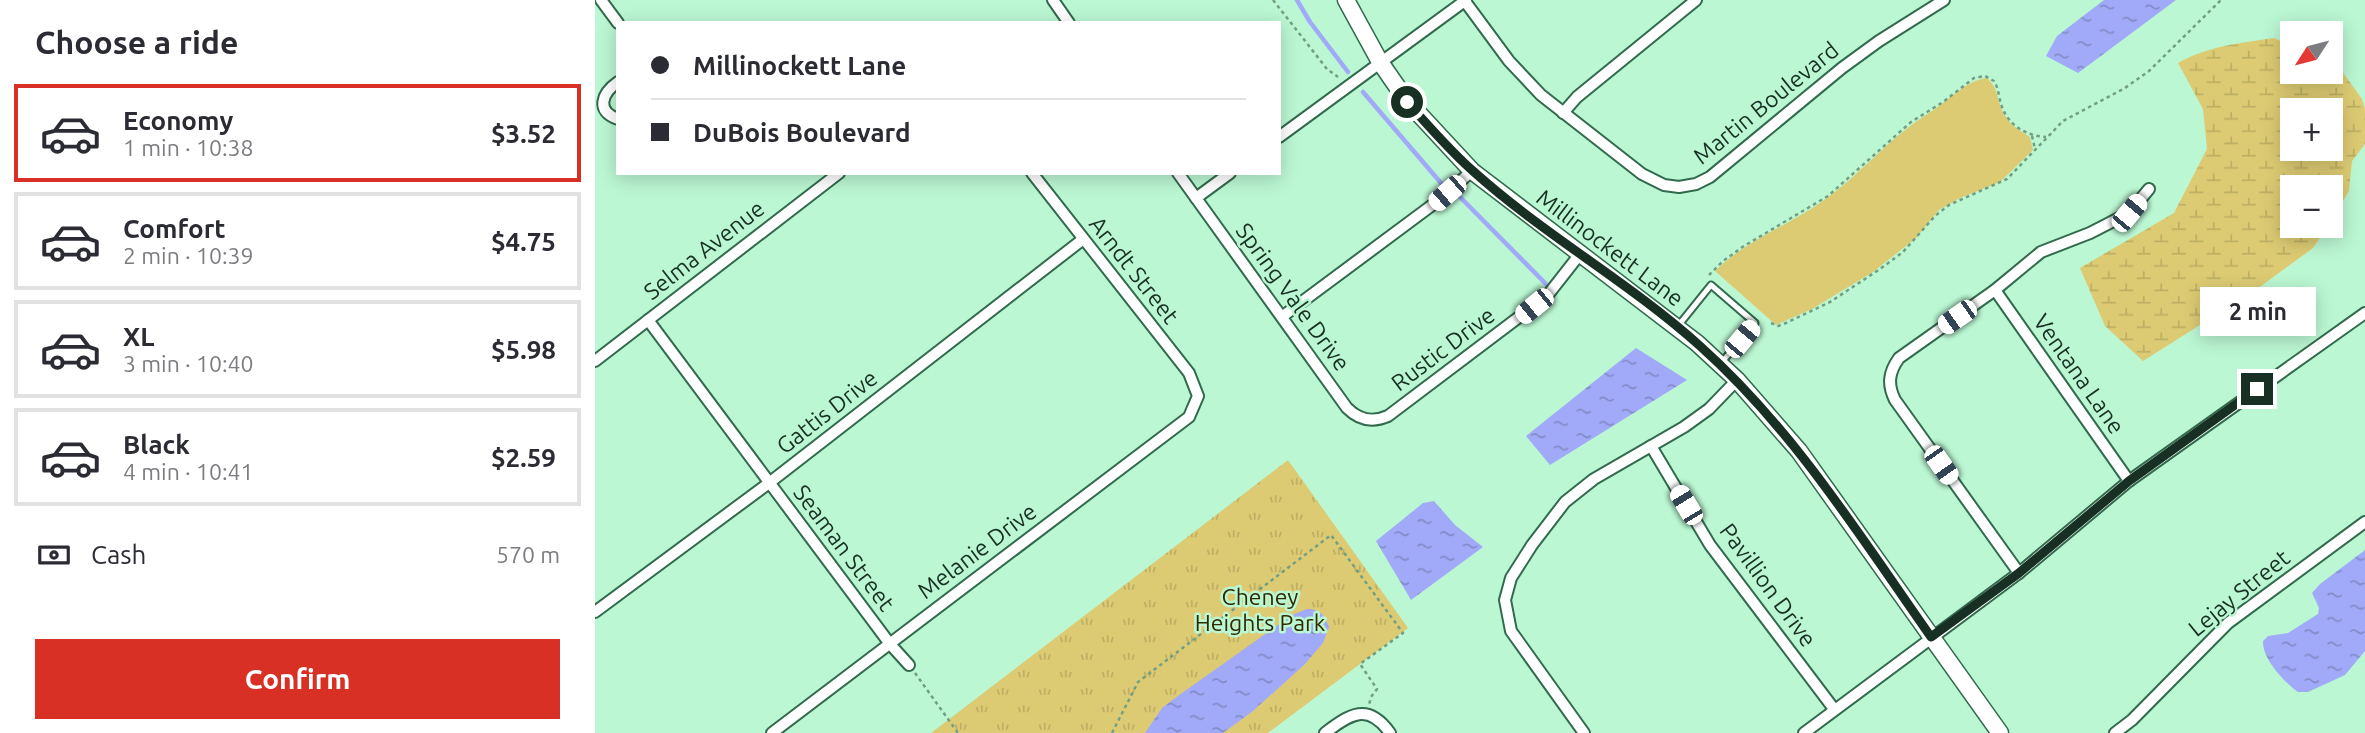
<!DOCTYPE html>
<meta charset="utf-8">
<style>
body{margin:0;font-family:Ubuntu,sans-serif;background:#f7f7f7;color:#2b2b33;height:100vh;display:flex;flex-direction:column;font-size:26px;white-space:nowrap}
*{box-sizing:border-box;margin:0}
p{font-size:23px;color:#7c7c81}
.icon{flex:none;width:38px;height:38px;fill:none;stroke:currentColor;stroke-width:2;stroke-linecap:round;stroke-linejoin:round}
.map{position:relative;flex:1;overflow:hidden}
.details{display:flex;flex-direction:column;background:#fff;width:595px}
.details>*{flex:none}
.top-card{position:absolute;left:21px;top:21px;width:665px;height:154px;border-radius:0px;box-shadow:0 4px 18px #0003;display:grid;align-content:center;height:154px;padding:0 35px;background:#fff}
.needle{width:46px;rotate:234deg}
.controls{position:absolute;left:1685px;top:21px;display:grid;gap:14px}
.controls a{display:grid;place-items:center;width:63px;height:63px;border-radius:0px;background:#fff;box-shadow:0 4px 18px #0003;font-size:35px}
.end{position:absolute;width:32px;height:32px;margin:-16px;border:9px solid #183023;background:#fff;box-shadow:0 0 0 4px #fff}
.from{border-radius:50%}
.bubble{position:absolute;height:49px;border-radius:0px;background:#fff;box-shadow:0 4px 18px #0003;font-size:23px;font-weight:700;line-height:49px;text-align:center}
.car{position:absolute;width:21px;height:42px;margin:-21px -10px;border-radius:9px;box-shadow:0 0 5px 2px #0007;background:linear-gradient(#fff 24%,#345 0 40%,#fff 0 76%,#345 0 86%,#fff 0)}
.top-card b{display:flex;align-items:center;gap:24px;height:66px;font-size:26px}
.top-card b+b{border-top:2px solid #e1e1e2}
.top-card i{width:18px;height:18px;background:#2b2b33}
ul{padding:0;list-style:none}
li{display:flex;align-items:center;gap:21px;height:98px;margin:0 14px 10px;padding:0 21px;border:4px solid #e1e1e2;border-radius:0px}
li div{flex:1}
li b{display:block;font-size:26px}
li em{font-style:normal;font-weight:700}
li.on{border-color:#d93025}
li>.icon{width:63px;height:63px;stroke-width:1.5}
h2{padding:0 35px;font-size:32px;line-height:84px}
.pay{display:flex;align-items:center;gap:18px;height:77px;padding:0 35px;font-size:26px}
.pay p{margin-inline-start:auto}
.cta{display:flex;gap:14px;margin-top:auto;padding:14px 35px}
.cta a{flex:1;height:80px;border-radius:0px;background:#d93025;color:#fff;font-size:28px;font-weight:700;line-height:80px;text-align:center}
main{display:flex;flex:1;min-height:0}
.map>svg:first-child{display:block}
</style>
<main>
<section class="details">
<h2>Choose a ride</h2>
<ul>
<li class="on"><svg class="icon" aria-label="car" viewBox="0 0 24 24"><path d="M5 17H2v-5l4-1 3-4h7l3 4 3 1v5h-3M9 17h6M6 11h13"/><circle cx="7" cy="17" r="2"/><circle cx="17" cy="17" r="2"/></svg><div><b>Economy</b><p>1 min · 10:38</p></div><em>$3.52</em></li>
<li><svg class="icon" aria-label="car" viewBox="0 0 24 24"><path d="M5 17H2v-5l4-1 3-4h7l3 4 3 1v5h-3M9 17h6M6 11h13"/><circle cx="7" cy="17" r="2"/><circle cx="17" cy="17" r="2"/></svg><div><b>Comfort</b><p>2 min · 10:39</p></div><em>$4.75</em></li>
<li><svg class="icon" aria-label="car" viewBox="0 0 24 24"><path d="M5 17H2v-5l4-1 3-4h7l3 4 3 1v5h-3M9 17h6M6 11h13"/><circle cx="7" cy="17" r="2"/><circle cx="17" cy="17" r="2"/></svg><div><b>XL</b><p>3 min · 10:40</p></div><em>$5.98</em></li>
<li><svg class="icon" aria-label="car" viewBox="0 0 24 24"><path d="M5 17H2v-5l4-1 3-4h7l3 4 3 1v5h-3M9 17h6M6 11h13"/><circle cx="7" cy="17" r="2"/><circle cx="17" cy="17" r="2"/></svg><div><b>Black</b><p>4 min · 10:41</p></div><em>$2.59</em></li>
</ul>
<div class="pay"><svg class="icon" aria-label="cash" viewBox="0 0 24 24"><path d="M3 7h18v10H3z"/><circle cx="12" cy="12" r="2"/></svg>Cash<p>570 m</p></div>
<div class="cta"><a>Confirm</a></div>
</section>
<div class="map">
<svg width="1770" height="733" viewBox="0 0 1770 733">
<defs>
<pattern id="wetland-marsh" width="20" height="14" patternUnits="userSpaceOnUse" patternTransform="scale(1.75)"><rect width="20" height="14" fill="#ddcb73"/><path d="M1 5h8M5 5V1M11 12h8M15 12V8" fill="none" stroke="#bdaf63"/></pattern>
<pattern id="park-tufts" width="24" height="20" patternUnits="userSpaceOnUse" patternTransform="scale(1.75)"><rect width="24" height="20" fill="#ddcb73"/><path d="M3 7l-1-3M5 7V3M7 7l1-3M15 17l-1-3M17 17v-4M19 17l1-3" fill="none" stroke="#bdaf63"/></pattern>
<pattern id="water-ripples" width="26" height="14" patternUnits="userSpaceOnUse" patternTransform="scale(1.75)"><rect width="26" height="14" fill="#a1aaf8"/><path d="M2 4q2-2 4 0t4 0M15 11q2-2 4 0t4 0" fill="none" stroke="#828bc8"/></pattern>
</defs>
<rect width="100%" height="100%" fill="#bbf7d3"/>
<path fill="#ddcb73" d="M 1392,78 C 1404,88 1402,102 1409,114 C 1415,125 1426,131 1435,137 L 1438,150 L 1405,182 L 1365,198 L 1344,210 L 1321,238 L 1278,272 L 1217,309 L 1181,325 L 1120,271 C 1152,239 1196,225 1232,198 C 1268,172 1295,137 1334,113 C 1352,102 1371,80 1392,78 Z"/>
<path fill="url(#wetland-marsh)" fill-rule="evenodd" d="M 1679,38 L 1697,46 L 1698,72 L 1736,72 L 1736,64 L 1744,67 L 1767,99 L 1770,109 L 1770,144 L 1757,161 L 1754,191 L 1736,220 L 1736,187 L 1698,187 L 1698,226 L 1733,226 L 1718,248 L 1662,289 L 1548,361 L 1510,326 L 1485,268 L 1579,213 L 1612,149 L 1608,109 L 1583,63 C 1613,46 1645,43 1679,38 ZM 1698,110 L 1736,110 L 1736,149 L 1698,149 Z"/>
<polygon fill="url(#park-tufts)" points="693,460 813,628 673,733 336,733"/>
<g fill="url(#water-ripples)">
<polygon points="1509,0 1581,0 1483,73 1451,56 1462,36"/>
<polygon points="1041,348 1092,380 955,465 931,436"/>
<polygon points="839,501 860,525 888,547 816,600 781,541 828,503"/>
<path d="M 1770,550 L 1770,651 L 1750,675 L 1713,692 L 1703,692 C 1689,682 1667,658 1668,641 L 1673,636 L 1693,633 L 1723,614 L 1724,608 L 1717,593 L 1725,584 Z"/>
<path d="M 712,609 C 726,609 729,615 734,627 L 728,643 L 709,665 L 658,711 L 628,733 L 550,733 L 567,708 L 580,698 L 697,615 Z"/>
</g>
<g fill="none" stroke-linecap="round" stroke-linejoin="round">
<g stroke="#a1aaf8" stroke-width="4.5">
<polyline points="702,0 715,22 753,72"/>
<polyline points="768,92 846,183"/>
<polyline points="865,197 952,285"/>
</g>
<defs>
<polyline id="lane" points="1083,326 1116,285 1160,323 1127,362"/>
<g id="street">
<polyline points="6,0 23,23"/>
<polyline points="458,0 474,23"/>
<polyline points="869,0 914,61 946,95 1047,174 1069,185 1084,187 1101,184 1115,177 1247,68 1284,41 1349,0"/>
<path d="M 23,82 C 7,93 0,111 23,119"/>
<polyline points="968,113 982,97 1101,0"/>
<polyline points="684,137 871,0"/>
<path d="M 583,173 L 752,408 C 764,420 777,423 793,416 L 952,296 L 985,254"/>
<polyline points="601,198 635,173"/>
<polyline points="1400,290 1534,481"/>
<polyline points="688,316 840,203 877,171"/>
<polyline points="53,320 295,644 314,665"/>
<polyline points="0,361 244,173"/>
<polyline points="1056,446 1115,545 1239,709"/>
<path d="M 1424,573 L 1300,400 C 1292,384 1294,372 1304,358 L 1400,290 L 1446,252 L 1495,233 L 1534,213 L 1554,189"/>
<polyline points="0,612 174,483 487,240"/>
<polyline points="177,733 594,417 603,396 594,373 437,173"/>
<path d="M 730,733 C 755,714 773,702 795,733"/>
<polyline points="989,733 916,631 910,600 916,578 937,545 970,502 999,479 1089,427 1114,409 1142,380"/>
<polyline points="1209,733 1424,573 1534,481 1770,313"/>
<polyline points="1520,733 1537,720 1633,623 1770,522"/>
</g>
<polyline id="secondary" points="751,0 785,62 812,101 877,171 1102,343 1142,380 1204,451 1405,733"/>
</defs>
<use href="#lane" stroke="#316a4c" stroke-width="9"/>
<use href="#street" stroke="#316a4c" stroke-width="14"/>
<use href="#secondary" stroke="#316a4c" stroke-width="19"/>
<g stroke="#729e84" stroke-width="2.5" stroke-dasharray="3.5 3.5" stroke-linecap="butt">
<polyline points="678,0 732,69 743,77"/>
<polyline points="1437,136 1440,149"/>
<path d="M 1114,275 L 1128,261 L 1149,246 L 1233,196 L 1316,122 L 1348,102 L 1379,78 L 1390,76 L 1399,81 C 1404,89 1404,99 1407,107 C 1414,126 1432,136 1451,137"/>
<polyline points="1176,323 1183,326 1191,323 1235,302 1285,269 1308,252 1340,216 1354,205 1412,179 1468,121 1530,88 1554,71 1626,0"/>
<polyline points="320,673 363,733"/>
<polyline points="517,733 543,682 736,535 808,633 765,664 782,689 776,697 774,705"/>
</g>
<use href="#lane" stroke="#fff" stroke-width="5"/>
<use href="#street" stroke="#fff" stroke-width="10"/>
<use href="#secondary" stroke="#fff" stroke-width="16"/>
</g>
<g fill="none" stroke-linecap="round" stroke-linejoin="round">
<path stroke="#183023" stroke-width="9" d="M 812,102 C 833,125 854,150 878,171 C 949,235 1034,282 1105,346 C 1198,429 1265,536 1336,637 L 1424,573 L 1534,481 L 1662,389"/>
</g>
<g text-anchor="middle" stroke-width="5" stroke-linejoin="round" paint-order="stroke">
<g font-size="23" fill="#183023" stroke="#bbf7d3">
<text transform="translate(1171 103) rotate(-39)" y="8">Martin Boulevard</text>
<text transform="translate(1015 248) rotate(37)" y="8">Millinockett Lane</text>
<text transform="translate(109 250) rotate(-38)" y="8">Selma Avenue</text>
<text transform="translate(539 270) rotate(52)" y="8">Arndt Street</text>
<text transform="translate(698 297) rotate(54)" y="8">Spring Vale Drive</text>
<text transform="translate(848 349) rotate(-37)" y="8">Rustic Drive</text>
<text transform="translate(1484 374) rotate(55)" y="8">Ventana Lane</text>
<text transform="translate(232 412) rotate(-38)" y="8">Gattis Drive</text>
<text transform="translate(249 548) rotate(53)" y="8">Seaman Street</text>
<text transform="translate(382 551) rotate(-37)" y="8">Melanie Drive</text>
<text transform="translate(1173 585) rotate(54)" y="8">Pavillion Drive</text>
<text transform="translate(1644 593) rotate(-39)" y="8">Lejay Street</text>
</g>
<g font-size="23" fill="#302901" stroke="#bbf7d3">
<text x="665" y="605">Cheney<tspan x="665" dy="26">Heights Park</tspan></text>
</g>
</g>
</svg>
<div class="controls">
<a><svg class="needle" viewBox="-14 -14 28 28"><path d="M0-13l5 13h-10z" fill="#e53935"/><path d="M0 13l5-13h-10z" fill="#7c7c81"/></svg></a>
<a>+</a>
<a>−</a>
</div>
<i class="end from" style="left:812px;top:102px"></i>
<i class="end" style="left:1662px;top:389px"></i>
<div class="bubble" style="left:1605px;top:287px;width:116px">2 min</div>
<i class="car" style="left:852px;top:193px;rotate:229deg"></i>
<i class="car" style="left:1534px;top:213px;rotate:40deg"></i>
<i class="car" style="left:939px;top:306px;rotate:231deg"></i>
<i class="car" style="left:1362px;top:317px;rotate:235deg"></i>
<i class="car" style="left:1147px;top:339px;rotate:40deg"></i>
<i class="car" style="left:1346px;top:465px;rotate:145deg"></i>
<i class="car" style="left:1091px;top:505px;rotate:329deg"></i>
<div class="top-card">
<b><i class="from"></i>Millinockett Lane</b>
<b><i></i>DuBois Boulevard</b>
</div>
</div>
</main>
